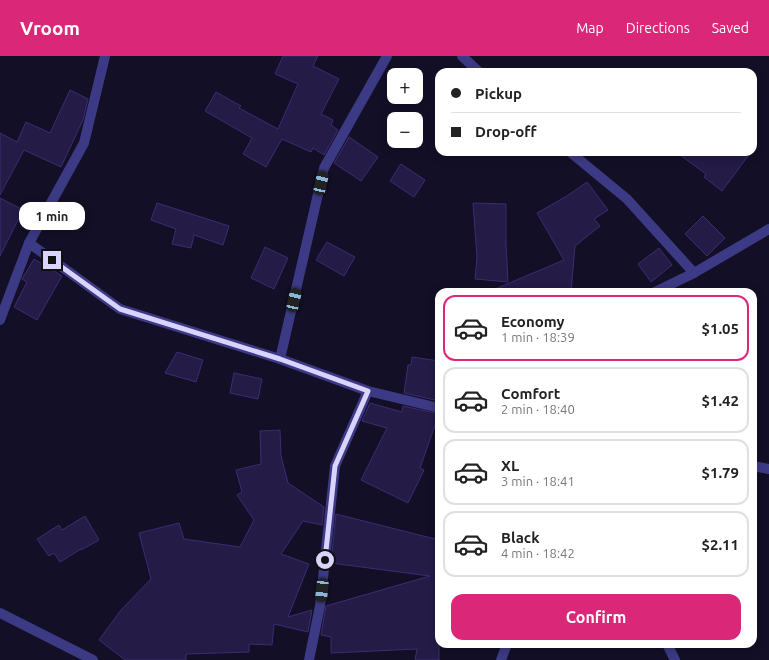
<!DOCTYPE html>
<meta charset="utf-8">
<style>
body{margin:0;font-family:Ubuntu,sans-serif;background:#f2f2f2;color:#222;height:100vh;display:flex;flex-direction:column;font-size:15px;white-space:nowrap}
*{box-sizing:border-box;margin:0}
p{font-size:13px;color:#767676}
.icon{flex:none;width:22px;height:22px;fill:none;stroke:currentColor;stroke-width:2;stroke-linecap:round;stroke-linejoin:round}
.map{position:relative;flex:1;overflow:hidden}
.panel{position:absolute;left:435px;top:232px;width:322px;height:360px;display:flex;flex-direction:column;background:#fff;border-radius:12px;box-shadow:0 2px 10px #0003}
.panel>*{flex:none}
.guide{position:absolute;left:435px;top:12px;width:322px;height:88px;border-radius:12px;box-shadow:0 2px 10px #0003;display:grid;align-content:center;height:88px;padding:0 16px;background:#fff}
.tools{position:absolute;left:387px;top:12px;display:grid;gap:8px}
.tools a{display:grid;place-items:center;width:36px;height:36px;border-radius:8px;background:#fff;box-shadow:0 2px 10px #0003;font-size:20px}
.end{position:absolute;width:18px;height:18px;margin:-9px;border:5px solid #d9d4ff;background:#111;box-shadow:0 0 0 2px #111}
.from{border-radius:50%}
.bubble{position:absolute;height:28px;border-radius:12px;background:#fff;box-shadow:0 2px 10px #0003;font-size:13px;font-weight:600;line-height:28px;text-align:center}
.car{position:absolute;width:12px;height:24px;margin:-12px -6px;border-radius:5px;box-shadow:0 0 3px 1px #0007;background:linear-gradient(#222 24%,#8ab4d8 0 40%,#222 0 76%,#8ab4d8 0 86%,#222 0)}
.guide b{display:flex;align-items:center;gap:14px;height:38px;font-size:15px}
.guide b+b{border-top:1px solid #e0e0e0}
.guide i{width:10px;height:10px;background:#222}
ul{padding:7px 0 0;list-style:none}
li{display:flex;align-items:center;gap:12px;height:66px;margin:0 8px 6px;padding:0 8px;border:2px solid #e0e0e0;border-radius:12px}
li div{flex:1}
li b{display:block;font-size:15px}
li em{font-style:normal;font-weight:600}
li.active{border-color:#db2777}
li>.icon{width:36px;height:36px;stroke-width:1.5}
.primary-button{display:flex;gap:8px;margin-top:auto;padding:8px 16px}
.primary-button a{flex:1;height:46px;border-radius:12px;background:#db2777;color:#fff;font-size:16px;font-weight:600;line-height:46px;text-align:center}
header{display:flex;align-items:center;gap:24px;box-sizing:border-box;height:56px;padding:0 20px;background:#db2777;color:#fff}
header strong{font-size:19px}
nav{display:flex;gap:22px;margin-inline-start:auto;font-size:14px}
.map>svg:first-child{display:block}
</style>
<header>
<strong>Vroom</strong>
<nav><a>Map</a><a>Directions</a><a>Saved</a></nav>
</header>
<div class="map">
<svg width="769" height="604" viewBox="0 0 769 604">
<rect width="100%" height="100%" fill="#130f26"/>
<g fill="#241b47" stroke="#3b2d73">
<polygon points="283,0 318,0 313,10 339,23 321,58 333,64 331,69 338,74 324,99 313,92 311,96 282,83 266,111 243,98 252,82 205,55 216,36 241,50 239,52 278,73 298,28 275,18"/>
<polygon points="70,34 88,43 83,64 61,111 24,94 0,139 0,77 17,86 26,66 50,77"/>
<polygon points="349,81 378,101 361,125 334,107"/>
<polygon points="676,96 751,96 722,135 704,121 706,118"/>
<polygon points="401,108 425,124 414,141 390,125"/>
<polygon points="587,126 608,154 594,163 600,170 575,190 571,236 488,236 564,204 537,157 567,140"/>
<polygon points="0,142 23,154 0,200"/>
<polygon points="157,147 229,170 223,189 194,179 191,192 172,188 176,173 151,164"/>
<polygon points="473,147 506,148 506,187 508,226 475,223 477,202"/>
<polygon points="703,160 725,182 707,200 685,178"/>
<polygon points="327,186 355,201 344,220 316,204"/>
<polygon points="265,191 288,202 274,233 251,222"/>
<polygon points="659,192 672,209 651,226 638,208"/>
<polygon points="34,203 62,220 37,264 14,251 27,226 22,223"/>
<polygon points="177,296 203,304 196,326 165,317"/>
<polygon points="412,301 439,305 439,345 404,337 408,309 411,309"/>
<polygon points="234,317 262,323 258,343 230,337"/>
<polygon points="370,347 402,356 403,350 439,358 420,412 424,414 408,447 361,424 387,372 362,365"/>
<polygon points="280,374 281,400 288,427 324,451 322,469 303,465 281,498 309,508 288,561 312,554 308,576 274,568 272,589 249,588 249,596 186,598 186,604 125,604 99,584 121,554 151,523 139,477 179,467 184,483 240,491 254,464 237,439 242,436 236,414 261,408 260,375"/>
<polygon points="336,458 439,484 439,604 415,604 417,593 331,597 331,581 321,579 326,550 430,520 331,507"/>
<polygon points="85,460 99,484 81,494 81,493 60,506 54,497 49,500 37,483 59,469 62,474"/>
</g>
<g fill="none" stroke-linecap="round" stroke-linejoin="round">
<g stroke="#3d3a85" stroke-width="10">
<polyline points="462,0 479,16"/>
<polyline points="570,96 627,143 694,217"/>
<polyline points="29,187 120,253 280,303 368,335 439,352"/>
<polyline points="655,236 694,217 769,173"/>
<polyline points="0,264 29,187 84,87 105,0"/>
<polyline points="280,303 324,112 387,0"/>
<polyline points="753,410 769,413"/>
<polyline points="0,557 93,604"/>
<polyline points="667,588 675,604"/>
<polyline points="309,604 320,550 335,410 368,335"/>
<polyline points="501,604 507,588"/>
</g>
</g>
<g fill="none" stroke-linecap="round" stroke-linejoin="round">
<polyline stroke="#d9d4ff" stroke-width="5" points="52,204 120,253 280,303 368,335 335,410 325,504"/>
</g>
</svg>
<div class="tools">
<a>+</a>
<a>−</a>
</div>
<i class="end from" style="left:325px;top:504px"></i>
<i class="end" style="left:52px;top:204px"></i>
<div class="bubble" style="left:19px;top:146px;width:66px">1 min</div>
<i class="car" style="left:321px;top:127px;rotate:13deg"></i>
<i class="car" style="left:294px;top:244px;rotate:13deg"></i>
<i class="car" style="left:322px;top:534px;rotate:186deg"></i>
<div class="guide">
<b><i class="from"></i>Pickup</b>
<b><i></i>Drop-off</b>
</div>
<section class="panel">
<ul>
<li class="active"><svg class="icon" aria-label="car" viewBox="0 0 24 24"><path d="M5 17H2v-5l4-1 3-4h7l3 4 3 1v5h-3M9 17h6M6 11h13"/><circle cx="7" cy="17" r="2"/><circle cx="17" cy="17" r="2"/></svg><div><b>Economy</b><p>1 min · 18:39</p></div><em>$1.05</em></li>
<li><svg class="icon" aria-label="car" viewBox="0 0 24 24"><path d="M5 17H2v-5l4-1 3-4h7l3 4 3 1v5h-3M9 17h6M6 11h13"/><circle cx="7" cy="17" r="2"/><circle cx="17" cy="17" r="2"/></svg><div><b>Comfort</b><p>2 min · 18:40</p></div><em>$1.42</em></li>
<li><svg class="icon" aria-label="car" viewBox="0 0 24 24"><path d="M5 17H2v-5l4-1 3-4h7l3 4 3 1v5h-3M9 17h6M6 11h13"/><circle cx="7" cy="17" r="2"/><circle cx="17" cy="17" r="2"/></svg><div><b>XL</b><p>3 min · 18:41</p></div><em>$1.79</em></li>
<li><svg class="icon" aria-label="car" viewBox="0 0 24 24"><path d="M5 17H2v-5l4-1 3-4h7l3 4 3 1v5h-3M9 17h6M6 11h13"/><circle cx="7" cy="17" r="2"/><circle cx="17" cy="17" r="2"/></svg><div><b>Black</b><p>4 min · 18:42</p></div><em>$2.11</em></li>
</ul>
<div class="primary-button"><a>Confirm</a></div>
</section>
</div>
